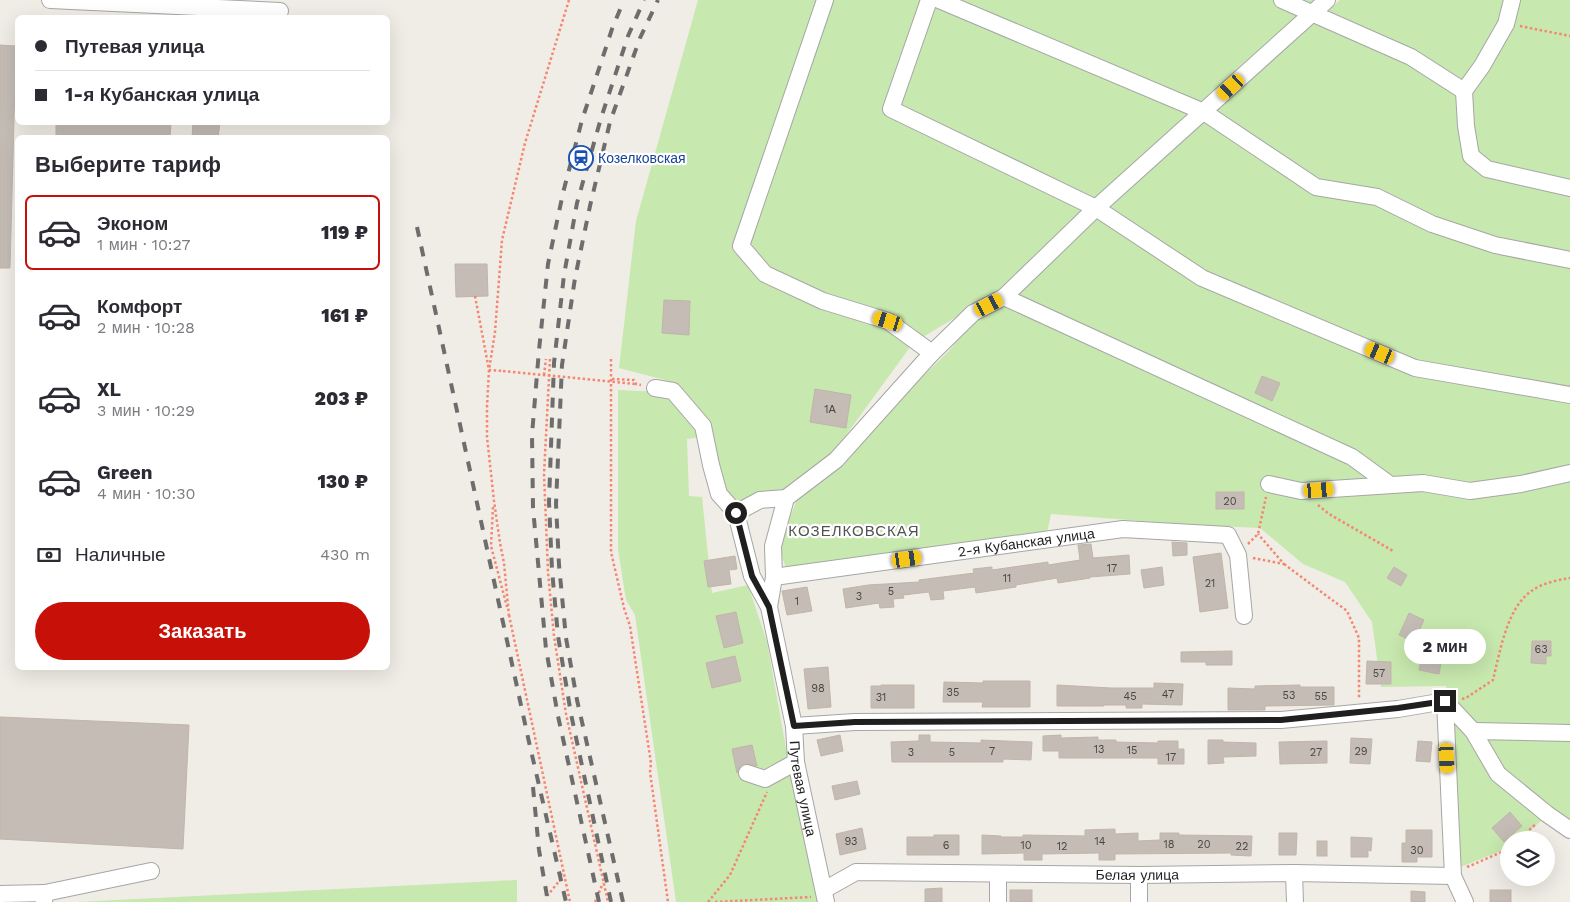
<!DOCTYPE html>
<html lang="ru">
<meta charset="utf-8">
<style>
body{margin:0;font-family:"Work Sans",sans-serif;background:#f7f7f7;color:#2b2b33;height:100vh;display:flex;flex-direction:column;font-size:19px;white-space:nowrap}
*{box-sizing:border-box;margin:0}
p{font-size:16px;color:#7c7c81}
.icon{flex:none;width:28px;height:28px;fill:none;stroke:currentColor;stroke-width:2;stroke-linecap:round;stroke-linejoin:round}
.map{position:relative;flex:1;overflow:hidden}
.sheet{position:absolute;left:15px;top:135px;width:375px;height:535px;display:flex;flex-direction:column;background:#fff;border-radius:8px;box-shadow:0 5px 20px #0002}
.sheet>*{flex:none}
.guide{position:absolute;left:15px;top:15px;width:375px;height:110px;border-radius:8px;box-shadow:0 5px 20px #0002;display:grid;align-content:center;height:110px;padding:0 20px;background:#fff}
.buttons{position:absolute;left:1500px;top:831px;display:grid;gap:10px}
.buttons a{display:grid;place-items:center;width:55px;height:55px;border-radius:50%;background:#fff;box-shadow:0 5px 20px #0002;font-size:25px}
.end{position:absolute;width:22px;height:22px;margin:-11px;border:6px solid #1f1f1f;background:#fff;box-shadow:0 0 0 2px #fff}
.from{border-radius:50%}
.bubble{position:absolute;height:35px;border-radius:18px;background:#fff;box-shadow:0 5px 20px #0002;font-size:16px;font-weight:800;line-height:35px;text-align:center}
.car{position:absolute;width:15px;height:30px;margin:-15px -8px;border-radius:6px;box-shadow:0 0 4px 1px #0007;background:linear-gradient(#f5c518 24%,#345 0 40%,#f5c518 0 76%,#345 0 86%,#f5c518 0)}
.guide b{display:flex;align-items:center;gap:18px;height:48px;font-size:19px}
.guide b+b{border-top:1px solid #e1e1e2}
.guide i{width:12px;height:12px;background:#2b2b33}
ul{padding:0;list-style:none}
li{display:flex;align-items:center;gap:15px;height:75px;margin:0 10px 8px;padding:0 10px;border:2px solid transparent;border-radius:8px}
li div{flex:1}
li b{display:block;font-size:19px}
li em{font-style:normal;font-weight:800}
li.on{border-color:#c71108}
li>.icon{width:45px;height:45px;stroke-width:1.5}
h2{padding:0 20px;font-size:22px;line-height:60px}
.pay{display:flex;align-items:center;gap:12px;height:55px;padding:0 20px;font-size:19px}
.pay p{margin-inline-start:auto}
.button{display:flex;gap:10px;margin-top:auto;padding:10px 20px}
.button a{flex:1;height:58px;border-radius:30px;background:#c71108;color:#fff;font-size:20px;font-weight:800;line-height:58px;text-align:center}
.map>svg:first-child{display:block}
</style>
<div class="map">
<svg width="1570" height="902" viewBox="0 0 1570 902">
<rect width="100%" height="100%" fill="#f0ede6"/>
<g fill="#c7e8ae">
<polygon points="698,0 1317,0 1003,289 913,343 830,457 784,491 738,501 724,489 704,415 665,380 619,368 636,221"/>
<polygon points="1340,0 1570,0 1570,836 1545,818 1518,840 1509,840 1509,847 1506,849 1458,868 1446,686 1381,687 1372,622 1345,582 1303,564 1260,528 1194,525 1051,514 1047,533 787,571 780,551 787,524 798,497 822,478 844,465 893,405 949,351 980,313 1009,304 1108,207"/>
<polygon points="618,390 661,392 682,408 700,437 687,439 689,496 702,497 712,593 748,585 767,642 789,765 821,902 676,902 635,615 626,600 618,549"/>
<polygon points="517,880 517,902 77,902"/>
</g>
<g fill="#c4bcb5" stroke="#c1b5a9">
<polygon points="0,45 16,46 10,268 0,268"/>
<polygon points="56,122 171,122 170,138 56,138"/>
<polygon points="193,122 220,122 218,138 192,138"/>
<polygon points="455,264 487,264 488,296 456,297"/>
<polygon points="664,300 690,301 689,335 662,333"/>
<polygon points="1262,376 1280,383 1272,401 1255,393"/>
<polygon points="815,389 851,395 846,428 810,422"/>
<rect x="1216" y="492" width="28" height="17"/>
<polygon points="1172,542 1187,543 1187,555 1173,556"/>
<polygon points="1091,544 1093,558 1129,555 1130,574 1090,577 1090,578 1058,583 1057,578 1016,585 1016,587 976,593 975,587 943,591 944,599 931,600 929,592 903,595 904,598 893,599 894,607 880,608 879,603 846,608 843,589 868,585 919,582 919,580 974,573 973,569 992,567 992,570 1048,562 1048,565 1080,560 1078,545"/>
<polygon points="1221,553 1228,608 1200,612 1193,557"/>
<polygon points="735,556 737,569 729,570 731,584 708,587 704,561"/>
<polygon points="1162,567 1164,585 1144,588 1141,570"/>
<polygon points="1394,567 1407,575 1401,586 1387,578"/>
<polygon points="807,587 812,611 787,615 782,591"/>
<polygon points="736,612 743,643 724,648 716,616"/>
<polygon points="1409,613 1424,620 1414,642 1399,635"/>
<polygon points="1532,641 1551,641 1551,656 1546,656 1546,664 1531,663"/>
<polygon points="1424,643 1444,647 1439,674 1419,670"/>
<polygon points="1232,651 1232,665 1206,665 1206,662 1181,662 1181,652"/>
<polygon points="735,656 741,681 712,688 706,663"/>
<polygon points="1367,661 1391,662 1391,684 1366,684"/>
<polygon points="828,667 831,707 808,709 804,669"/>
<polygon points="983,681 1030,681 1030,707 982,707 983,702 943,702 944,682 983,683"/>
<polygon points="1154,683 1183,684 1182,705 1142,704 1142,708 1126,708 1126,705 1104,705 1104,706 1057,706 1057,685 1111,688 1154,688"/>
<polygon points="881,685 914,685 914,708 871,708 871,686 881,686"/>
<polygon points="1300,685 1300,687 1334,687 1334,705 1265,706 1265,710 1228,710 1228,688 1255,689 1255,686"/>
<polygon points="0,717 189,725 183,849 0,839"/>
<polygon points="840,735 843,751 821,756 817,740"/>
<polygon points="919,735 930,735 930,742 981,743 981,740 1032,742 1031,760 1003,759 1003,762 892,762 891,742 919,741"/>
<polygon points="1061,735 1061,738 1098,737 1098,740 1116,740 1116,742 1158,743 1158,741 1178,741 1178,749 1184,749 1184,764 1158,764 1158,758 1059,758 1059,751 1043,751 1043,736"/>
<polygon points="1351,738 1372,739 1370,764 1350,763"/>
<polygon points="1208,740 1223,740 1223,742 1256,743 1256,756 1223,757 1224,763 1208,764"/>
<polygon points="1327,741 1327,763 1280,764 1279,742"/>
<polygon points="1418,741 1432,742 1430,762 1416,761"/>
<polygon points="752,745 757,766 745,763 740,766 737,773 732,749"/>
<polygon points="857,781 860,794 835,800 832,786"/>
<polygon points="1510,812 1522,826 1504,842 1492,828"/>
<polygon points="862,828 866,849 840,855 836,834"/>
<polygon points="1115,829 1115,834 1138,833 1138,841 1160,840 1160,833 1179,833 1179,835 1252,836 1251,856 1231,855 1231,853 1115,854 1115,860 1099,860 1099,853 1042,854 1042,860 1024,860 1024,853 982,854 982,835 1001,836 1001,837 1023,837 1023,835 1085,836 1085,830"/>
<polygon points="1406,830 1432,830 1432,857 1417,857 1417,862 1402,862 1402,843 1406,843"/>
<polygon points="1279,833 1297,833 1296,855 1279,855"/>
<polygon points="934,835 959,835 959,855 907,855 907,837 934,837"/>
<polygon points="1351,837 1372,838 1371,851 1368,850 1368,857 1351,857"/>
<rect x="1317" y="841" width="10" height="15"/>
<polygon points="942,888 942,902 925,902 925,889"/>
<rect x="1010" y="890" width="22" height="12"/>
<rect x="1490" y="890" width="21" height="12"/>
<polygon points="1411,891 1425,892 1425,902 1411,902"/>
</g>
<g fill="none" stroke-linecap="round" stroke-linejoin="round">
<defs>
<g id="minor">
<polyline points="50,0 280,11"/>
<polyline points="825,0 741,246 765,274 823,301 888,321 932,353"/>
<polyline points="929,0 891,109 1096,208 1202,278 1415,368 1570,395"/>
<polyline points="939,0 1204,112 1316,187 1377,197 1432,224 1495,245 1570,260"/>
<polyline points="1282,0 1411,57 1464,91 1482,66 1506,24 1512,0"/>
<polyline points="1464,91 1466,126 1471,156 1487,169 1570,188"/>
<polyline points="1004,297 1352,457 1389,484"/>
<path id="s1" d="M 655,388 L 673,391 L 703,426 L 711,465 L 719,494 L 736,513 L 752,576 L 769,607 L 794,726 L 796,762 L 826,902"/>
<polyline points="1269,484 1301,491 1423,483 1470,491 1521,484 1570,473"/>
<polyline points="736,513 760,500 786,498 836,460 932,353 973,313 1004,297 1096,208 1327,0"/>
<polyline points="774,577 773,546 786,498"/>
<path id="s2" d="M 769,607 L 774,577 L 1123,529 L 1228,535 L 1238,555 L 1244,616"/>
<polyline points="1445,701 1453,876 1465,902"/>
<polyline points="1445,701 1473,731 1498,774 1547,814 1570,830"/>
<polyline points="794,726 855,722 1281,720 1398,709 1445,701"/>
<polyline points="1473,731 1570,733"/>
<polyline points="747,773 765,779 796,762"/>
<polyline points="1294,873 1295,902"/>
<path id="s3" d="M 824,890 L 856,872 L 1139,875 L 1294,873 L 1453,876"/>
<polyline points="45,893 151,871"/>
<polyline points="0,894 45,893 44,902"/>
<polyline points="998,902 998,874"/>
<polyline points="1139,902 1139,875"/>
</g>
</defs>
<use href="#minor" stroke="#a6a6a6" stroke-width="18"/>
<g stroke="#f58672" stroke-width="2.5" stroke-dasharray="2.5 2.5" stroke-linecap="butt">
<polyline points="1520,26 1570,36"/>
<polyline points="475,296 489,370 503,371"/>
<polyline points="550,359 544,474 548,572 554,636 566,714 608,902"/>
<polyline points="611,359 611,552 624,608 630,626 651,763 650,772 668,902"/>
<polyline points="544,375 546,359"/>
<polyline points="612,379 634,380 636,384 641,385"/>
<polyline points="1318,505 1329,514 1393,551"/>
<polyline points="493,507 491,546 507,607"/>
<polyline points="1248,544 1258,534 1266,497"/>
<polyline points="1253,558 1284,564 1258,534"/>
<polyline points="1284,564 1347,611 1359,638 1359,698"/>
<polyline points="509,615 570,902"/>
<polyline points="509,616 504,563 500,543 494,501 487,437 487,406 489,370 495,332 502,240 525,143 569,0"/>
<path d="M 1462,699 L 1466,698 L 1493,680 C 1500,652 1507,606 1533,590 C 1543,583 1558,580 1570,578"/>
<polyline points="1518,840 1536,824"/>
<polyline points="1467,867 1509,849"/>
<polyline points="547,896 560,880 562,871"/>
<polyline points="595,902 603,883"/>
<polyline points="708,902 730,875 767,792"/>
<polyline points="715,902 811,897"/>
</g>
<use href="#minor" stroke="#fff" stroke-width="16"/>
<g stroke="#6d6d6d" stroke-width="4" stroke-dasharray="10 10" stroke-linecap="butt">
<polyline points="417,227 529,742 566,902"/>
<polyline points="533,787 539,850 548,902"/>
<polyline points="599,902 558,716 546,649 533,508 532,435 539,350 548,264 563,193 582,120 612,29 624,0"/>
<polyline points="611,902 571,714 558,636 552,570 549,502 554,363 564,275 577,203 601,118 628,36 644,0"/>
<polyline points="623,902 577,700 566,638 559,565 556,504 562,365 575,278 590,206 610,122 640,38 658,0"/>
</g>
<polyline stroke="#f58672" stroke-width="2.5" stroke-dasharray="2.5 2.5" stroke-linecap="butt" points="503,371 636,384"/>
</g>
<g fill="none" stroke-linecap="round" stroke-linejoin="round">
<polyline stroke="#1f1f1f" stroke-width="6" points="736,513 752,576 769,607 794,726 855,722 1281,720 1398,708 1445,701"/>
</g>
<defs>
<symbol id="station-ring" viewBox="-11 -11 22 22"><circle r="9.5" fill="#fff" stroke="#1a4fb4" stroke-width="1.5"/><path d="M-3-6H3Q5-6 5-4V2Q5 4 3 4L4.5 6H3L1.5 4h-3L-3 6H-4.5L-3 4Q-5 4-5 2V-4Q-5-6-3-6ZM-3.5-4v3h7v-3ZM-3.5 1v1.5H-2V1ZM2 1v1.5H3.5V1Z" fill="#1a4fb4"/></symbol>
</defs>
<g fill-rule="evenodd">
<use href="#station-ring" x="567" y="144" width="28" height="28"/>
</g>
<g text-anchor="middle" stroke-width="4.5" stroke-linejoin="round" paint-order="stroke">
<g font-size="11" fill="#484644">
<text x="830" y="413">1А</text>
<text x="1230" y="505">20</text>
<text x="1112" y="572">17</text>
<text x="1007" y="582">11</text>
<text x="1210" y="587">21</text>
<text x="891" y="595">5</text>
<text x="859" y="600">3</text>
<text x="797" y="605">1</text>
<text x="1541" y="653">63</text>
<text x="1379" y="677">57</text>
<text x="818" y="692">98</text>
<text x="953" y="696">35</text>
<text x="1168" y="698">47</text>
<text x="1289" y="699">53</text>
<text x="1130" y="700">45</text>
<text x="1321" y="700">55</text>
<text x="881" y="701">31</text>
<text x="1099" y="753">13</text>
<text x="1132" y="754">15</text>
<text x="992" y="755">7</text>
<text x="1361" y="755">29</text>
<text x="911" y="756">3</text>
<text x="952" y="756">5</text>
<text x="1316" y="756">27</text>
<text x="1171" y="761">17</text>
<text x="851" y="845">93</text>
<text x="1100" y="845">14</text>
<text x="1169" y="848">18</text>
<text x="1204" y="848">20</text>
<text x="946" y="849">6</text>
<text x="1026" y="849">10</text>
<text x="1062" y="850">12</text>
<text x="1242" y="850">22</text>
<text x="1417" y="854">30</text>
</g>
<g font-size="14" fill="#164399" stroke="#fff" text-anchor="start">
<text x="598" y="163">Козелковская</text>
</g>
<g font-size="14" fill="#1f1f1f" stroke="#fff">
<text dy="5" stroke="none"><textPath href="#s2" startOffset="285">2-я Кубанская улица</textPath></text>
<text dy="5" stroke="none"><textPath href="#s1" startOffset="445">Путевая улица</textPath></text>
<text dy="5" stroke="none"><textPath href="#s3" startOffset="318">Белая улица</textPath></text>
</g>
<g font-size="15" letter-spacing="1" fill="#525252" stroke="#fff">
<text x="854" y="536">КОЗЕЛКОВСКАЯ</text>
</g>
</g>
</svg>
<div class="buttons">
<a><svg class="icon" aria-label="layers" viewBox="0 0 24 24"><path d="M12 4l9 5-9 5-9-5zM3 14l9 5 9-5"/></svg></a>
</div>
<i class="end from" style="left:736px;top:513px"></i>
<i class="end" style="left:1445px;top:701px"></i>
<div class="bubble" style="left:1404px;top:629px;width:82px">2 мин</div>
<i class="car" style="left:1231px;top:87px;rotate:228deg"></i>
<i class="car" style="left:989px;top:305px;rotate:63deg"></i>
<i class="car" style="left:888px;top:321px;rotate:287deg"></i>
<i class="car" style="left:1380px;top:353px;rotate:293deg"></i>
<i class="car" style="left:1319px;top:490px;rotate:86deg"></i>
<i class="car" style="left:907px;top:559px;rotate:82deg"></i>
<i class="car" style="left:1447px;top:758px;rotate:177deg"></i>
<div class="guide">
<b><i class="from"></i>Путевая улица</b>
<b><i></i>1-я Кубанская улица</b>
</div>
<section class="sheet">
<h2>Выберите тариф</h2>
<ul>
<li class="on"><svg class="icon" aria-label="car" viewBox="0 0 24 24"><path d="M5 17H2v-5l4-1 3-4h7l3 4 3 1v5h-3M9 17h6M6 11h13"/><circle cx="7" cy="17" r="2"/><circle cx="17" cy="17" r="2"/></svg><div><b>Эконом</b><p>1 мин · 10:27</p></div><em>119 ₽</em></li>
<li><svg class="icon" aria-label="car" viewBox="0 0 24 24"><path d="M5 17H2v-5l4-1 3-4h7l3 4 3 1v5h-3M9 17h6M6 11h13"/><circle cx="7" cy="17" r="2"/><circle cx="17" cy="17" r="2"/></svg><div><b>Комфорт</b><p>2 мин · 10:28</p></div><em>161 ₽</em></li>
<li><svg class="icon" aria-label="car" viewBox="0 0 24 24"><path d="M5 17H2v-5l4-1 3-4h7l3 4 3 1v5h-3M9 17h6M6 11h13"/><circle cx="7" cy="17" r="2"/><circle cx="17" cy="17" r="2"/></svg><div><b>XL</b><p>3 мин · 10:29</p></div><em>203 ₽</em></li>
<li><svg class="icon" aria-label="car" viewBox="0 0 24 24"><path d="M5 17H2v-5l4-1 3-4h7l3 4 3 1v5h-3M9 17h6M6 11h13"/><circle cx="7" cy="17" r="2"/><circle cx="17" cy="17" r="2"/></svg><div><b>Green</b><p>4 мин · 10:30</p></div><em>130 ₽</em></li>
</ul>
<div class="pay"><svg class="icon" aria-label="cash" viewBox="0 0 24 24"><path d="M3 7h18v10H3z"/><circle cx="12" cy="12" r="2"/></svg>Наличные<p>430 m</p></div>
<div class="button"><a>Заказать</a></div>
</section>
</div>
